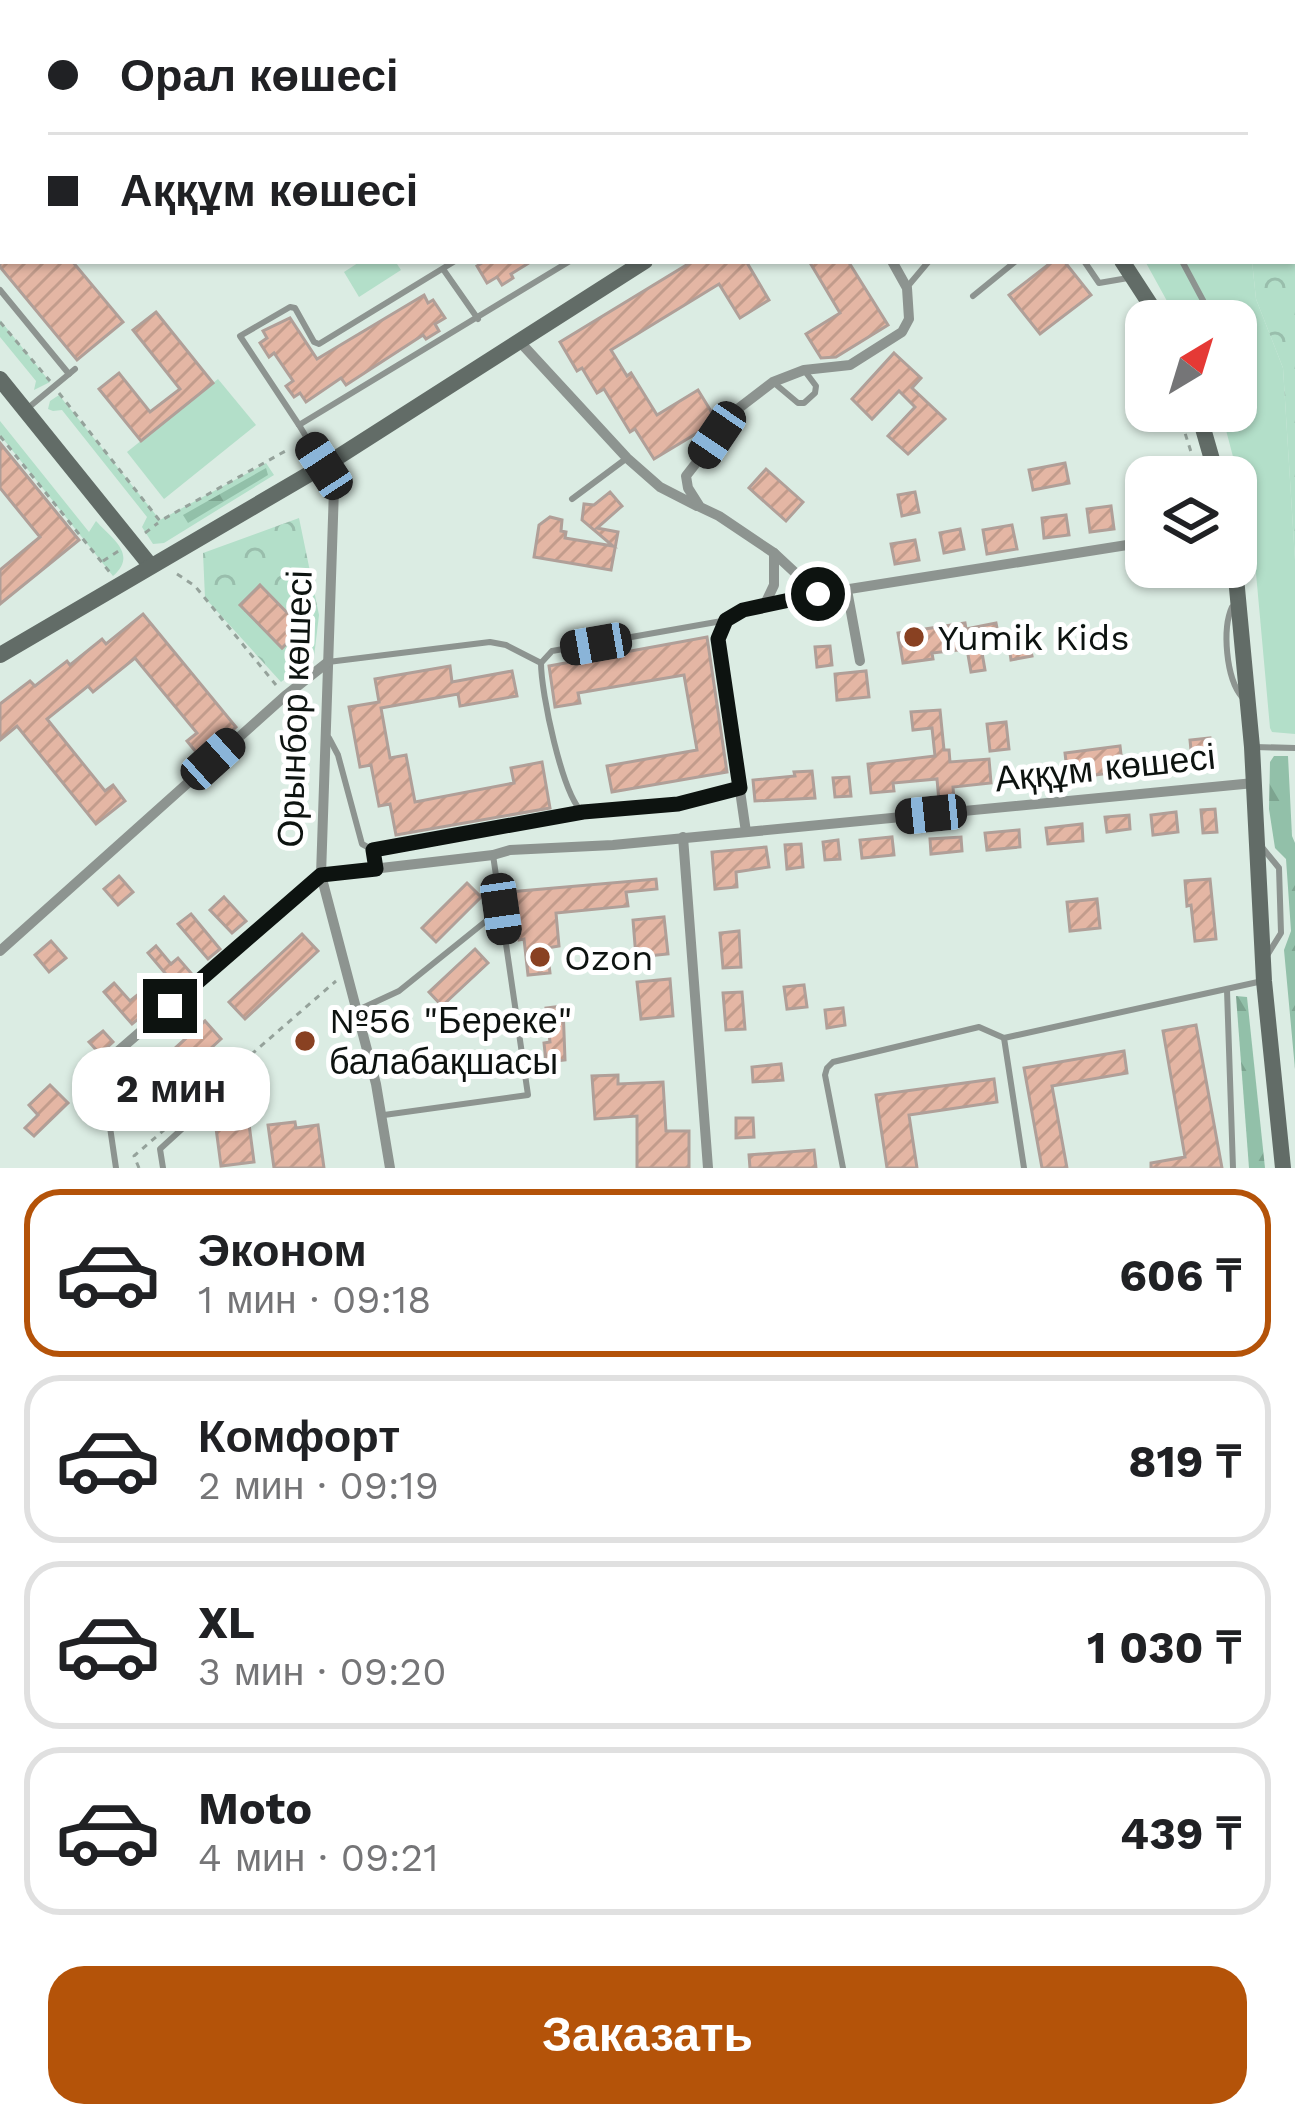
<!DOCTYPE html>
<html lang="ru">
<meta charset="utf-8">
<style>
body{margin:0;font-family:"Work Sans",sans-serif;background:#f6f6f6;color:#202124;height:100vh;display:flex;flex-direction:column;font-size:45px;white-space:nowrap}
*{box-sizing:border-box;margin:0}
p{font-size:39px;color:#757577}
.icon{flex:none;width:66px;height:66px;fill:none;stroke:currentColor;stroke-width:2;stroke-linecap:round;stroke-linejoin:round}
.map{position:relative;height:1168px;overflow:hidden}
.sheet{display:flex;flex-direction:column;background:#fff;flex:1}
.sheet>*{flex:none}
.hud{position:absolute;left:0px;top:0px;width:1296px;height:264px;box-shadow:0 3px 9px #0004;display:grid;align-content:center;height:264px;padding:0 48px;background:#fff}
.needle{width:78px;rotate:38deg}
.buttons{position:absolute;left:1125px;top:300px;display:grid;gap:24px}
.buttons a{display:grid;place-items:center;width:132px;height:132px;border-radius:24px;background:#fff;box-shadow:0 3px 9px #0004;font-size:60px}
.end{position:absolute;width:54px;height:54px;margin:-27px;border:15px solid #0d1310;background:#fff;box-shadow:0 0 0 6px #fff}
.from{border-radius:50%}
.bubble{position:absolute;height:84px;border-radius:36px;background:#fff;box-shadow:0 3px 9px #0004;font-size:39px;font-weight:700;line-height:84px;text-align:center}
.car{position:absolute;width:36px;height:72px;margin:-36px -18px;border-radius:15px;box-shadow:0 0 9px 3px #0007;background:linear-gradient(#222 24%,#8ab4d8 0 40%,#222 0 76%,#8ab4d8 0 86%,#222 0)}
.hud b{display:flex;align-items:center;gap:42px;height:114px;font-size:45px}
.hud b+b{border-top:3px solid #e0e0e0}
.hud i{width:30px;height:30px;background:#202124}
ul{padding:21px 0 0;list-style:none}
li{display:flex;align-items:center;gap:36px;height:168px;margin:0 24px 18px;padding:0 24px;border:6px solid #e0e0e0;border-radius:36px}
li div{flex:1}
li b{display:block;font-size:45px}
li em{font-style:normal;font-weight:700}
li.on{border-color:#b45309}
li>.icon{width:108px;height:108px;stroke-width:1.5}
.button{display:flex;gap:24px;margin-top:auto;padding:24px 48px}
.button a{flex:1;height:138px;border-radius:36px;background:#b45309;color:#fff;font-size:48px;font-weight:700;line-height:138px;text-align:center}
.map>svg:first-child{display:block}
</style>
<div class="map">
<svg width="1295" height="1168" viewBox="0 0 1295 1168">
<defs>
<pattern id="forest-firs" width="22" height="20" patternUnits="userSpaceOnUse" patternTransform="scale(3)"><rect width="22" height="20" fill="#92c0a9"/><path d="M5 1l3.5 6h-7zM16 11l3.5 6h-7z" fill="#7da490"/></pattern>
<pattern id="park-crowns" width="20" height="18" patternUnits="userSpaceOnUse" patternTransform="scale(3)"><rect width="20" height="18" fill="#b3dfc9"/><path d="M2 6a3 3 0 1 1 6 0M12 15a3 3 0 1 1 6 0" fill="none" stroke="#99beac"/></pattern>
<pattern id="building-hatch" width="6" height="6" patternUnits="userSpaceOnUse" patternTransform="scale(3)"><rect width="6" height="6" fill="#e4b6a4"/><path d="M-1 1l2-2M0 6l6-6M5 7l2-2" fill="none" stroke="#c29c8c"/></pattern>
</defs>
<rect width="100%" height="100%" fill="#dbece3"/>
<g fill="#b3dfc9">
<polygon points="361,261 395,261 401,270 359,297 344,272"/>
<polygon points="1145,261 1252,261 1256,299 1283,368 1295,560 1295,734 1272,732 1270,728 1252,529 1221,411 1236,411 1236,321 1178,321"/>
<polygon points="0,320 50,382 34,390 36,381 0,337"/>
<polygon points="218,379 256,425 164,499 127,452"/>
<polygon points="59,395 160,520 266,463 274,475 164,543 153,544 142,527 147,517 62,410 53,411 48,409 50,401"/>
<path d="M 0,421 L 89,532 L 96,521 C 112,539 138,554 113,576 L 0,435 Z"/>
</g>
<g fill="url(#forest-firs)">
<polygon points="266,468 268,475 188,523 183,515"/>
<polygon points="1274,756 1288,756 1292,836 1295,843 1295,1069 1284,950 1291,931 1286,859 1275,848 1269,809 1270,762"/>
<polygon points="1236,996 1247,997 1265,1168 1249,1168"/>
</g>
<g fill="url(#park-crowns)">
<polygon points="1295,35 1295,560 1283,368 1256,299 1252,261 1293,261"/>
<polygon points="299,518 319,615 314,657 281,682 205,598 203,553"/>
</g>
<g fill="url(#building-hatch)" stroke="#b09f98" stroke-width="3">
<polygon points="0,261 72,261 123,322 77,360 0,267"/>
<polygon points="485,261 532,261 511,274 513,278 502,285 497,277 487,283 477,266"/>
<polygon points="693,261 746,261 769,300 740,318 719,284 611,350 627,376 631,373 657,415 698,390 717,421 654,459 635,429 630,432 604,389 597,393 582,368 577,371 560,342"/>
<polygon points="809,261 848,261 888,325 836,357 821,358 806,334 840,313"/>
<polygon points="1053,261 1064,261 1091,295 1040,334 1009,295"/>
<polygon points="424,295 428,303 433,300 445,318 435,324 439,331 426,339 423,335 346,385 341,378 306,402 300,393 294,397 286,386 293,381 274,353 269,357 260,343 267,338 263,331 290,318 317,359"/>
<polygon points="156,312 213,383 141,441 99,389 119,373 150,412 180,389 133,330"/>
<polygon points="894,353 921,378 912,388 945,419 908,454 888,436 915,407 899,391 872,419 852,399"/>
<polygon points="0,443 79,540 0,604 0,570 40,537 0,488"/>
<polygon points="1065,463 1069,483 1033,490 1029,470"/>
<polygon points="766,469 803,502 786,521 749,488"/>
<polygon points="610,492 622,506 597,528 618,532 611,570 534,557 539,525 550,517 562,520 561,531 566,532 565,538 613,546 582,520 584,504 594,505"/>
<polygon points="915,492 919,512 902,516 898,495"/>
<polygon points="1111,506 1114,529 1090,532 1087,509"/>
<polygon points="1066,515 1069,535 1044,538 1042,518"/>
<polygon points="1012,525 1017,549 987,554 983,530"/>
<polygon points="960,529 964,549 944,553 940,533"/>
<polygon points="915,540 919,560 895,564 891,544"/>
<polygon points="260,585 302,628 282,648 240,605"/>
<polygon points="143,614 236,727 201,758 187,741 197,733 135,658 93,692 88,686 47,719 105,791 113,785 125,801 96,824 17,726 0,740 0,704 30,681 35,686 67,661 70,665 102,639 106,644"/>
<polygon points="965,623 966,629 996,623 1000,643 981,647 985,670 971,672 967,649 932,653 933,659 903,663 898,633"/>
<polygon points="1028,636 1032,656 1011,660 1008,639"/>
<polygon points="707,637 727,772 612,792 607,766 697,750 684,675 578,693 580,703 555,707 549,666"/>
<polygon points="830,646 832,665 817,667 815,647"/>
<polygon points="450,666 452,682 512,671 517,696 460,706 458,694 381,708 390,758 406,755 415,802 514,783 511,768 542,762 550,808 396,835 390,804 379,806 371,765 360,767 349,707 379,702 375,679"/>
<polygon points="866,671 869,697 837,700 835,674"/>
<polygon points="940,710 944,750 949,750 950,762 989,759 991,783 953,787 954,799 939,801 937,779 893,783 894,791 871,793 868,764 935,756 932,728 913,730 911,712"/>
<polygon points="1006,722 1009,749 990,751 987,724"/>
<polygon points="1210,738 1212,758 1192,760 1190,740"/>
<polygon points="1120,746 1123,771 1068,779 1065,753"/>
<polygon points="812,771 815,798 755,801 753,780 795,776 794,772"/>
<polygon points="849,777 851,796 835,797 833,778"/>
<polygon points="1215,809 1217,832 1203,833 1201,810"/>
<polygon points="1176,812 1178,832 1153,835 1151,815"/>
<polygon points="1129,815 1130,829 1107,832 1105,817"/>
<polygon points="1082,824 1083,841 1048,844 1046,828"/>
<polygon points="1019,830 1020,847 987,850 985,833"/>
<polygon points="892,837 894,855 862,858 860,840"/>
<polygon points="961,837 962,851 931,854 930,839"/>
<polygon points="838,840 840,859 825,860 823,842"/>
<polygon points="801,844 803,867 787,869 785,845"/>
<polygon points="766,847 769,867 736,872 737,887 715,889 712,852"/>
<polygon points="119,876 133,892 118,905 104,889"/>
<polygon points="656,879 657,889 626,892 628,906 556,913 559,946 547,948 550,973 528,975 524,939 519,940 517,917 512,917 509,892"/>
<polygon points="1210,879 1216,939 1195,941 1191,905 1187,906 1185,881"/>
<polygon points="467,883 481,897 436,942 422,928"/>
<polygon points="224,897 246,921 232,933 210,910"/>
<polygon points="1097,899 1100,928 1070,931 1067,902"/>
<polygon points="191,914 220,949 208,959 178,924"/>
<polygon points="664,917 668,954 636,957 633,920"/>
<polygon points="739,931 741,967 723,968 720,933"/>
<polygon points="302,934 318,951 245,1019 229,1002"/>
<polygon points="51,941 66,958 49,972 35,955"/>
<polygon points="156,946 171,964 178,958 191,973 176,986 148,953"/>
<polygon points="475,949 488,963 442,1006 429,992"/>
<polygon points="670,979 673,1016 641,1019 637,982"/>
<polygon points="114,983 130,1001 146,988 158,1003 132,1024 104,992"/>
<polygon points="804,985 807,1007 787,1009 784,987"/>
<polygon points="742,992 745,1029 726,1030 723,993"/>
<polygon points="563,1006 565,1060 546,1062 544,1043 550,1042 546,1008"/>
<polygon points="843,1008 845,1025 827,1028 825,1010"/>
<polygon points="205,1021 221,1039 146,1107 130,1089"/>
<polygon points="1196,1025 1222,1168 1151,1168 1151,1163 1185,1157 1163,1031"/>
<polygon points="103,1031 113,1042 100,1054 89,1042"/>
<polygon points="403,1051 416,1062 404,1076 391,1064"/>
<polygon points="1124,1051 1127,1073 1052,1086 1067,1168 1042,1168 1024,1068"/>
<polygon points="781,1064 783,1080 753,1082 752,1067"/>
<polygon points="618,1075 618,1084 663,1082 666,1131 689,1131 689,1168 637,1168 637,1116 595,1119 592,1076"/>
<polygon points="994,1079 997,1102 909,1115 917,1168 887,1168 876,1095"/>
<polygon points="50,1085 68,1103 34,1136 25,1128 38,1115 29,1105"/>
<polygon points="736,1118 753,1118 754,1137 736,1138"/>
<polygon points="295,1122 296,1128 318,1125 324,1168 274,1168 268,1125"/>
<polygon points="249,1124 254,1162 221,1166 216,1128"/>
<polygon points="814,1150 816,1168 750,1168 749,1155"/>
</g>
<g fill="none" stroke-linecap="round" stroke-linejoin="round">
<g stroke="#95a29b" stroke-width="3" stroke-dasharray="6 6" stroke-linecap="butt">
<polyline points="984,0 987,3"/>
<polyline points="991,3 996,0"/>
<polyline points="1132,314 1146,341"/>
<polyline points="0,322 50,381"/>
<polyline points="59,393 160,521 289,449"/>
<polyline points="1178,411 1199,477"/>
<polyline points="0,436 112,575"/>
<polyline points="145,533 158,523"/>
<polyline points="103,561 120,550"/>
<polyline points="177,574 195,586 276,685"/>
<polyline points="139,1168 134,1156 336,981"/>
</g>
<g stroke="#8d9490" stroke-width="6">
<polyline points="702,0 705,3"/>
<polyline points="838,0 840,3"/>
<polyline points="1181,0 1190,3"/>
<polyline points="17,3 21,0"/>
<polyline points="197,3 201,0"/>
<polyline points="714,3 719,0"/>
<polyline points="728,3 729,0"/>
<polyline points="1236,3 1240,0"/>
<polyline points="1293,5 1295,3"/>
<polyline points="0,16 3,15"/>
<polyline points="0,117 3,115"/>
<polyline points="455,261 319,344 314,342 295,308 290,307 240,336 299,425 570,261"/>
<polyline points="1084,261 1099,283 1128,278"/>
<polyline points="1182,261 1214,321"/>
<polyline points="443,269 478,319"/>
<polyline points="908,286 929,261"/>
<polyline points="0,290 69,374"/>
<polyline points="973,296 1016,261"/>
<polyline points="1236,362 1245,386 1243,392 1236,397"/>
<polyline points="773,382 798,403 804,403 815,393 816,386 804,370"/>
<polyline points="28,408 75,369"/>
<polyline points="299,425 322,463"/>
<polyline points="572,499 627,458"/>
<path d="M 1232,607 C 1222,629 1226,678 1242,697"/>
<path d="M 722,621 L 552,651 L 541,663 C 541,692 562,795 583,813 L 678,804 L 739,788"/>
<polyline points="328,662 490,642 506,645 541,663"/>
<polyline points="329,738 338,755 362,844 373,850 580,813"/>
<polyline points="1255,747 1295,748"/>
<polyline points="1261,846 1279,868 1281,933 1268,954"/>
<polyline points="1227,990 1233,1168"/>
<polyline points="358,1010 399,991 501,909"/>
<polyline points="101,1066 116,1168"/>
<polyline points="384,1115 528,1095 493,855"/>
<polyline points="163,1168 160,1149 195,1117"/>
<polyline points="843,1168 825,1075 827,1068 833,1062 979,1027 1004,1038"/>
<polyline points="1024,1168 1004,1038 1258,982"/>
</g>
<g stroke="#8d9490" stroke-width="10">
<polyline points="520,342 627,458 660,487 697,506"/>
<polyline points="335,459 321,875 376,1084 390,1168"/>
<polyline points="847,590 860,661"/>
<polyline points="818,594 774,553 719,516 700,507 688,488 686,476 739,408 773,382 804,370 850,365 902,332 909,319 907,288 892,261"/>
<polyline points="764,606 774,585 774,553"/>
<polyline points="746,832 718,639 726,620 743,610 818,594 1146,542"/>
<polyline points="683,837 708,1168"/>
<polyline points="0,951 285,696 328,662"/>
<polyline points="101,1066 321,875 493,855 510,850 613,845 1254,783"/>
</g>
<g stroke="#626c67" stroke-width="16">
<polyline points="919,0 922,3"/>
<polyline points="1058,3 1063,0"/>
<polyline points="1122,261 1161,321"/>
<polyline points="0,379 150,565"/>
<polyline points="1198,411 1217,477"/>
<polyline points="1235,567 1252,747 1264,981 1283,1168"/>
<polyline points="0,655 335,459 645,261"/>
</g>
</g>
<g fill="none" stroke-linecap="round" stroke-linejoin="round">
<polyline stroke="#0d1310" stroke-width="15" points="170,1006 321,875 376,869 373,850 583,812 678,804 740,788 718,639 726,620 743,610 818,594"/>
</g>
<g fill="#894122" stroke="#fff" stroke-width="4.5">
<circle cx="914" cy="637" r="12"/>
<circle cx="540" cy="957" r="12"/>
<circle cx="305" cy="1041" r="12"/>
</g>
<g text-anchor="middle" stroke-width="10" stroke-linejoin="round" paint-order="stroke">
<g font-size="36" fill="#0d1310" stroke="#fff" text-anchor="start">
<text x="938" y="650">Yumik Kids</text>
<text x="564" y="970">Ozon</text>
<text x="329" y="1033">№56 "Береке"<tspan x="329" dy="41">балабақшасы</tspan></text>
</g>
<g font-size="36" fill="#0d1310" stroke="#fff">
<text transform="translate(294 709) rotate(-88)" y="13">Орынбор көшесі</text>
<text transform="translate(1105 767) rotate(-6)" y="13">Аққұм көшесі</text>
</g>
</g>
</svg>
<div class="buttons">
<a><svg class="needle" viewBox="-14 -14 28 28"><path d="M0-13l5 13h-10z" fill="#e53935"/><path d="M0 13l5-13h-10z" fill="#757577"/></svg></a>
<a><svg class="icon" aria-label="layers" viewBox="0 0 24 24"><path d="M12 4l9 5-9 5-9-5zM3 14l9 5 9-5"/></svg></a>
</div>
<i class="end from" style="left:818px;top:594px"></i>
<i class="end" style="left:170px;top:1006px"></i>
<div class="bubble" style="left:72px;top:1047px;width:198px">2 мин</div>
<i class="car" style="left:717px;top:435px;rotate:214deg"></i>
<i class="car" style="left:324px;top:466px;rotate:327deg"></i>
<i class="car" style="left:596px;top:644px;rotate:260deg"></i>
<i class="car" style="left:213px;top:759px;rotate:48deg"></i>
<i class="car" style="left:931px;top:814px;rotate:264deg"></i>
<i class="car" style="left:501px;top:909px;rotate:172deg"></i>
<div class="hud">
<b><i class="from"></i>Орал көшесі</b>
<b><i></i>Аққұм көшесі</b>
</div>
</div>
<section class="sheet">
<ul>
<li class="on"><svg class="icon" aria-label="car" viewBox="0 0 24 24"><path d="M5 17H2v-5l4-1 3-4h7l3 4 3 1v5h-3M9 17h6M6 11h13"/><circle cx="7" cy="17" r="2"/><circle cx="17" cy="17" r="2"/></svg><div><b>Эконом</b><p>1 мин · 09:18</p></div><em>606 ₸</em></li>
<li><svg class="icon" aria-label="car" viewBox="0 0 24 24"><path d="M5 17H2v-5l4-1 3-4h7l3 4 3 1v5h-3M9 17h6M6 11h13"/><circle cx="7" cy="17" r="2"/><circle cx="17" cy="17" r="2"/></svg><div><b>Комфорт</b><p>2 мин · 09:19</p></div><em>819 ₸</em></li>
<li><svg class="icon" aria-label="car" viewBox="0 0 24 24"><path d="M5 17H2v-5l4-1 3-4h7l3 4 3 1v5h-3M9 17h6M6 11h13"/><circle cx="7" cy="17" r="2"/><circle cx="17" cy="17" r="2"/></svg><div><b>XL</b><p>3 мин · 09:20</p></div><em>1 030 ₸</em></li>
<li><svg class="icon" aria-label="car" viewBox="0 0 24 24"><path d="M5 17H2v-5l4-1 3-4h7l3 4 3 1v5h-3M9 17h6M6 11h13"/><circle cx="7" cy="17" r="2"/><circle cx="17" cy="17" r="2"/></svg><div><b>Moto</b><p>4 мин · 09:21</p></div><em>439 ₸</em></li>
</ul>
<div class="button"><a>Заказать</a></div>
</section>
